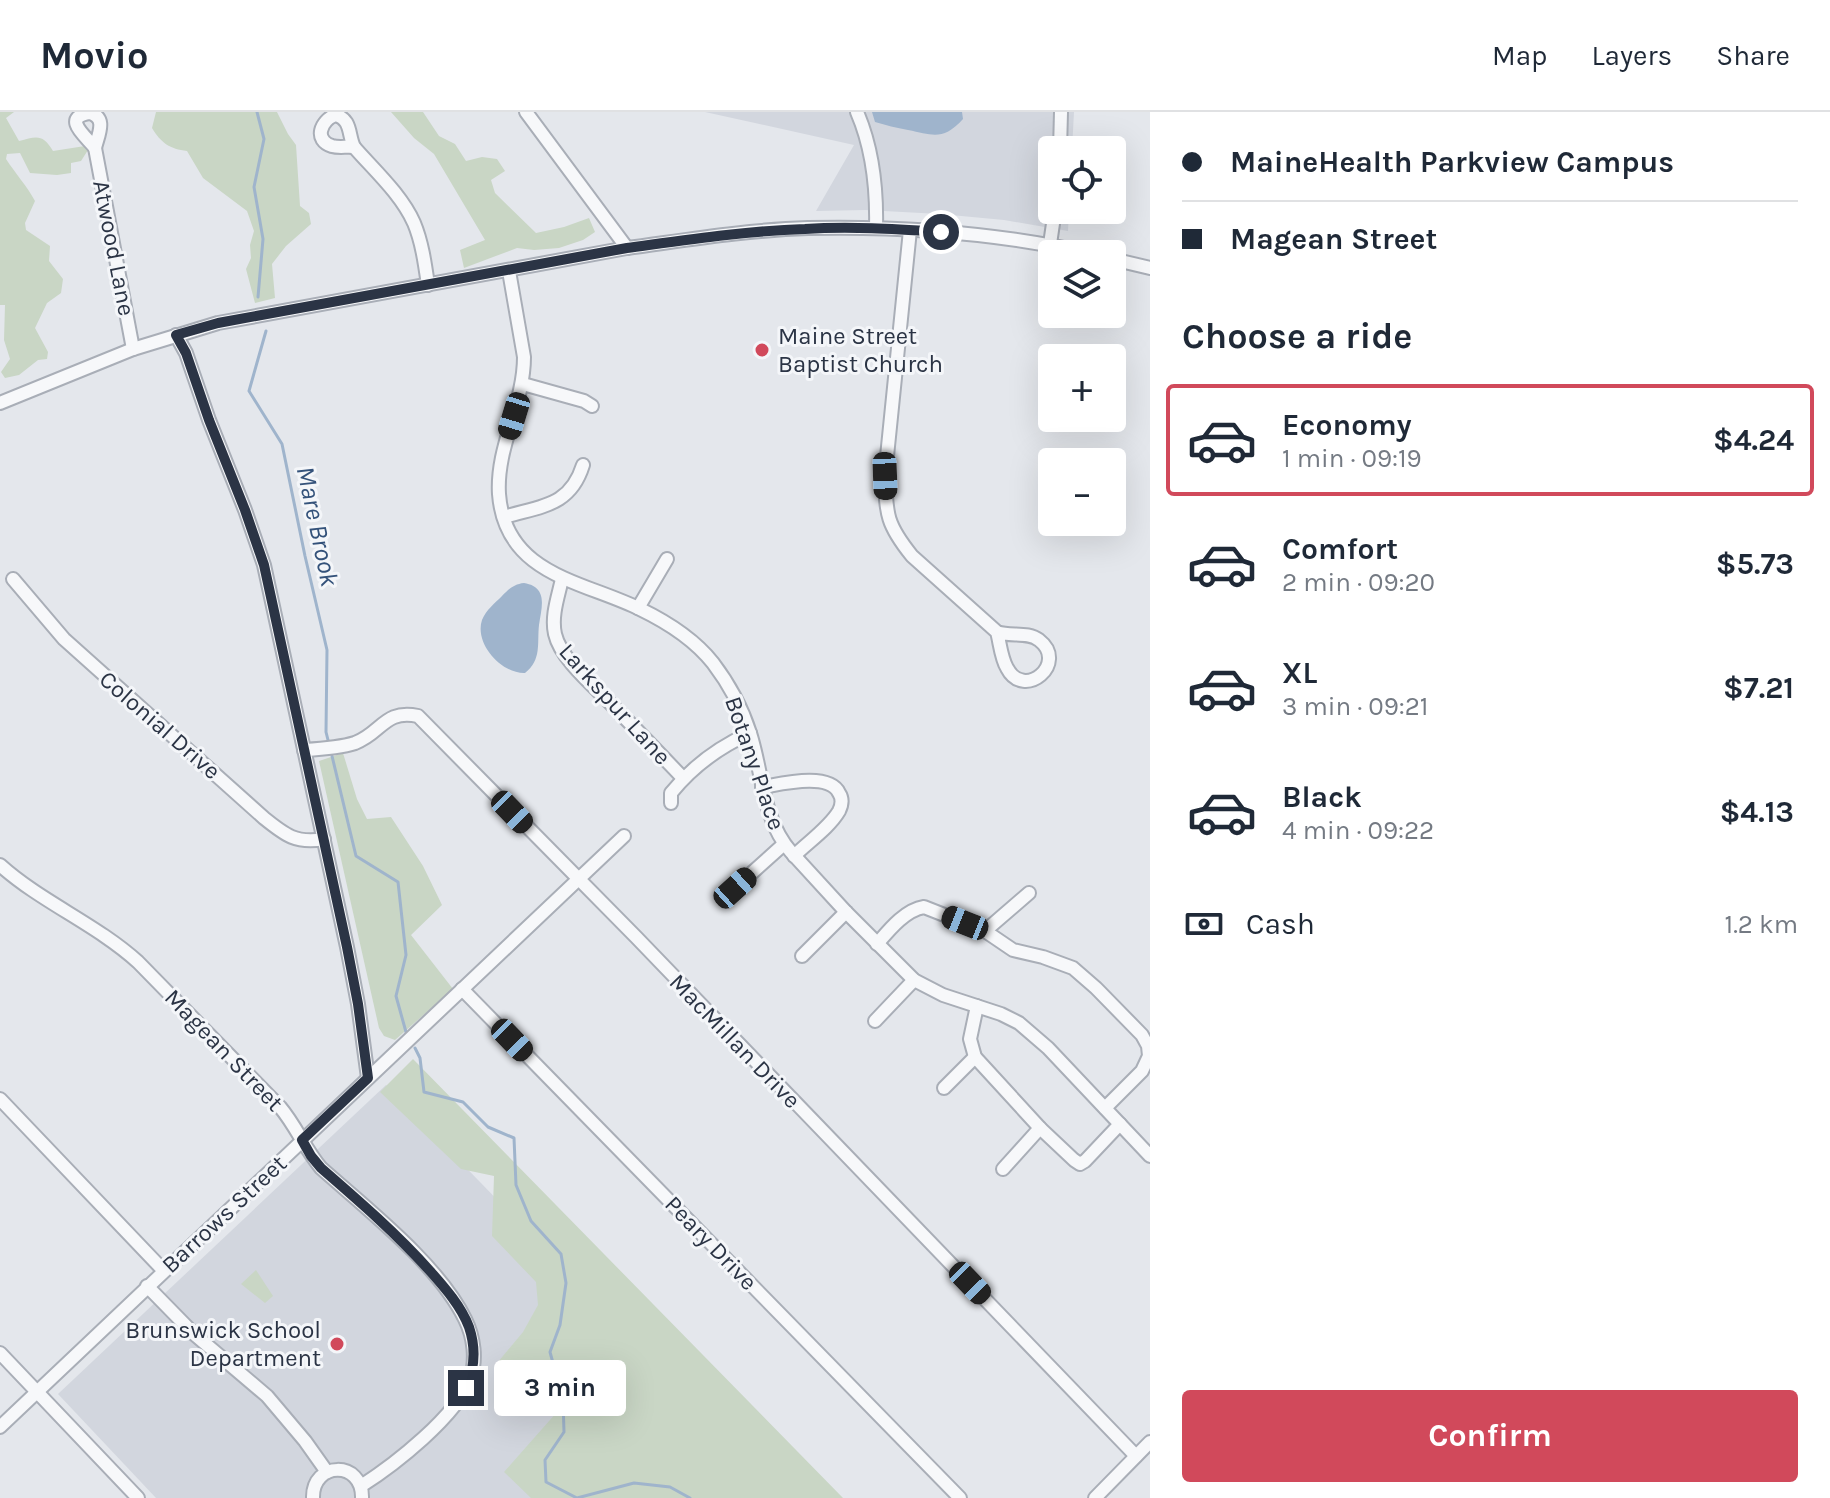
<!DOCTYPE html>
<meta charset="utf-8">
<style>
body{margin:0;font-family:Karla,sans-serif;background:#f2f2f3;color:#1f2937;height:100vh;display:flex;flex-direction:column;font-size:30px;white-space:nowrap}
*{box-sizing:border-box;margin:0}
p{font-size:26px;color:#747a83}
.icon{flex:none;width:44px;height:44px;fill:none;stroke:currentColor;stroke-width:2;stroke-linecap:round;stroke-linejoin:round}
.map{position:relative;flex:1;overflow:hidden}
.drawer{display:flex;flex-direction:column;background:#fff;width:680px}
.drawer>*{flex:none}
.top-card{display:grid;align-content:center;height:176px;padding:0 32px;background:#fff}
.controls{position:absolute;left:1038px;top:24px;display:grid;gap:16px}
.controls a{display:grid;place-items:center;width:88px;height:88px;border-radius:8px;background:#fff;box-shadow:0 8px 32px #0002;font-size:40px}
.end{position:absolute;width:36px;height:36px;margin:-18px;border:10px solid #2b3445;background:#fff;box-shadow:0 0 0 4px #fff}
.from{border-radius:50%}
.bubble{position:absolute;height:56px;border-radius:8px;background:#fff;box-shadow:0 8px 32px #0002;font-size:26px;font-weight:700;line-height:56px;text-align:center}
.car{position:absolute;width:24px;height:48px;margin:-24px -12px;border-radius:10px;box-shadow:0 0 6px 2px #0007;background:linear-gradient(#222 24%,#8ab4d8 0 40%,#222 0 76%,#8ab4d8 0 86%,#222 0)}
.top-card b{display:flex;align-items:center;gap:28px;height:76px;font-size:30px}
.top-card b+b{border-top:2px solid #e0e1e3}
.top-card i{width:20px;height:20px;background:#1f2937}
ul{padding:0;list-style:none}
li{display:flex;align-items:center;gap:24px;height:112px;margin:0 16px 12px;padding:0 16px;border:4px solid transparent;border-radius:8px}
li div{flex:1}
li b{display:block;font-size:30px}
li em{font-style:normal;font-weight:700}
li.selected{border-color:#d1495b}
li>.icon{width:72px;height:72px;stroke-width:1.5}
h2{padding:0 32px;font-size:36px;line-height:96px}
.pay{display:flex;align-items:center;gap:20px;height:88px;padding:0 32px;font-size:30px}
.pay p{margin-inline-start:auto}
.button{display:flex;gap:16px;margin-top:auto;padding:16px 32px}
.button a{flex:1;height:92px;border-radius:8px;background:#d1495b;color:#fff;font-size:32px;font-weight:700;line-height:92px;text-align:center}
header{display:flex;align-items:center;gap:48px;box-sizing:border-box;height:112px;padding:0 40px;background:#fff;border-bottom:2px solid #e0e1e3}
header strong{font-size:38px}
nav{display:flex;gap:44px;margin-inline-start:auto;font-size:28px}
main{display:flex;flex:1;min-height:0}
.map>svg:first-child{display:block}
</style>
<header>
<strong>Movio</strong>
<nav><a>Map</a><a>Layers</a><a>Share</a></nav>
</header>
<main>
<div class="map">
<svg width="1150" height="1386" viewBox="0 0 1150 1386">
<rect width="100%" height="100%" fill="#e4e7ec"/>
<g fill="#d2d6de">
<polygon points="705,0 1074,0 1072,38 1052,38 1052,98 1069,98 1068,119 1004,108 940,102 865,98 816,99 854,33"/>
<polygon points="386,973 786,1386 156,1386 58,1282"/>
</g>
<g fill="#c9d6c5">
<path d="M 0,0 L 14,0 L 6,6 L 19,29 C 37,24 43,22 53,39 L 85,34 L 88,38 L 81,49 L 71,51 L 71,61 L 57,63 L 30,61 L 20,41 L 7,42 L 6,47 C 15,61 27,74 35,89 L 25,111 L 26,118 L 50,134 L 49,149 L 63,167 L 61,181 L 47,191 L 35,216 L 48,240 L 47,247 L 38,248 L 19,263 L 5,266 L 1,260 L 10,247 L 4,228 L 5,193 L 0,193 Z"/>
<path d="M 156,0 L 277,0 L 288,22 L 296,33 L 300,94 L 309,101 L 311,112 L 286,134 L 272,152 L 275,186 L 255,191 L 246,157 L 251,146 L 250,133 L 254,119 L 247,99 L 203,66 L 187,39 C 170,37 161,31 152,16 Z"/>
<polygon points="391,0 423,0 439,24 455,32 466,49 482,45 497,47 505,59 491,68 495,81 536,121 564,115 589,106 595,120 583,128 559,136 534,138 517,136 464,156 460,138 485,128 434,42 414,26"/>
<polygon points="343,641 357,687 367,707 391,705 423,754 442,793 411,823 453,877 395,928 384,924 379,916 319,649"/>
<polygon points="413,947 843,1386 531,1386 504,1360 557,1300 498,1250 523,1220 538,1193 536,1170 492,1124 494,1064 461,1057 380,980"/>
<polygon points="256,1158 273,1184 265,1191 241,1172"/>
</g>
<g fill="#9fb4cc">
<path d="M 872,0 L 962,0 L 963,7 C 943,29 933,23 908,18 C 896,16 886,13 875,10 Z"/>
<path d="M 524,471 C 548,475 542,494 539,513 C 537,531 542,548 525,561 C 502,562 474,532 482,508 C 486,498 495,491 502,484 C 509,477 514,472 524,471 Z"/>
</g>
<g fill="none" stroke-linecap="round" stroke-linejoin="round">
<g stroke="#9fb4cc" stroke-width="3">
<polyline points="257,0 264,27 254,75 263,127 258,185"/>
<polyline points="266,219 249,279 282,332 305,444 327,538 326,620 328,628"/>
<polyline points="332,644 356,744 398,770 406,843 396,884 406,920"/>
<polyline points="415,936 420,946 424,980 463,990 488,1015 514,1026 516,1073 531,1109 561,1142 566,1171 560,1213 550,1240 563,1288 564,1320 545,1348 546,1370 577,1386 634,1371 670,1375 690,1386"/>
</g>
<defs>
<g id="minor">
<polyline points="526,0 627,136"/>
<path d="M 857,0 C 873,37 877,76 876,116"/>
<path d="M 89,1 C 108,5 98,23 95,36 C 88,26 60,6 89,1 Z"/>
<path d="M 335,3 C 352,7 348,23 354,35 C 347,34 339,36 332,34 C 313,28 321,9 335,3 Z"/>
<path d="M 354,35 C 374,58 401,82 414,111 C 422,130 425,152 428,173"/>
<polyline points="95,36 133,237"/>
<polyline points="1060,38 1061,0"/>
<path d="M 910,118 L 885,364 C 886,403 887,413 912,444 L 997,520 C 1010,525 1028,519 1039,528 C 1069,551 1024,589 1007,556 C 1001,546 1000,531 997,520"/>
<polyline points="1050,132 1055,98"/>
<polyline points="1112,147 1150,156"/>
<path d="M 509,159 L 524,245 C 524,292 496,335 499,382 C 505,463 583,469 640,497 C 667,510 694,527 713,551 C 729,572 742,596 750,621 C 763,661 762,707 791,740 L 846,800 L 914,868 L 943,883 L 1001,902 L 1019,911 L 1048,936 L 1150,1044"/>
<polyline points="176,223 186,241 209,308 245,398 264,453 347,835 358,892 368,966"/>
<polyline points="523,272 584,289 592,294"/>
<path d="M 0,291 L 133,237 L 218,211 L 627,136 C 687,128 747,118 808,116 C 903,114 1000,121 1092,142"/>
<path d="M 504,405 C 540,394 570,395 583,353"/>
<path d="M 13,467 L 64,527 L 264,706 C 285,723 296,732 324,727"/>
<path d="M 562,467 C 558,485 551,504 555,522 C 561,548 595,575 613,594 C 637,618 660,642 683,666"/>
<polyline points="638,496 667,447"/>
<path d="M 304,638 C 321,637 339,636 355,631 C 382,621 384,597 418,604 L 636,825 L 1136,1344"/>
<path d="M 762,675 C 781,672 829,660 839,681 C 843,687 842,693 839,699 C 829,716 808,730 794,744"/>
<path d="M 671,691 L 671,681 C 692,655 719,635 750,621"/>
<path d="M 0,753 C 41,790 96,812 138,850 L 280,995 C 296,1014 305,1037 321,1056 C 367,1097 438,1152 465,1207 C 474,1225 477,1248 470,1267 C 457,1304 394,1353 361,1374"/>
<polyline points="735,776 784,732"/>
<polyline points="985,819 1029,781"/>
<path d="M 877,832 C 889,818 905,798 924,795 L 985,819 L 1013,838 L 1043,845 L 1073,856 L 1096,876 L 1142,923 L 1148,934 L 1149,944 L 1142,959 L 1105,996"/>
<polyline points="802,844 846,800"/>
<polyline points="462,877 960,1386"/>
<polyline points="977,894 970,927 975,945 1040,1016 1074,1048 1080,1052 1085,1049 1120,1012"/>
<polyline points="875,909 914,868"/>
<polyline points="944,976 975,945"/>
<polyline points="0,987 164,1159"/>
<polyline points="1003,1057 1040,1016"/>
<polyline points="147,1174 194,1222 267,1284 305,1329 327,1360"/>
<polyline points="0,1241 138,1386"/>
<polyline points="0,1315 624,724"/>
<path d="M 313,1386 C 312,1349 363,1348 362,1386"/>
<polyline points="1095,1386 1150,1330"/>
</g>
</defs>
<use href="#minor" stroke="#a9aeb7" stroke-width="16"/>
<use href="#minor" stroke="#f7f8fa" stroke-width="12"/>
</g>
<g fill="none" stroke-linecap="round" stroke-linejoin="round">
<path stroke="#2b3445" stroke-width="10" d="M 466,1276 C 475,1256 476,1236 469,1215 C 461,1194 445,1176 430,1159 C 397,1122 359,1089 321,1056 L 311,1044 L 302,1028 L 368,966 L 358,892 L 347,835 L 264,453 L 245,398 L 209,308 L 186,241 L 176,223 L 218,211 L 627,136 C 686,128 745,119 805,117 C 850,114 895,117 941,120"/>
</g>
<g fill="#d1495b" stroke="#f4f6f9" stroke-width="3">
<circle cx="762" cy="238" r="8"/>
<circle cx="337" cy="1232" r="8"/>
</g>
<g text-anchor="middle" stroke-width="6" stroke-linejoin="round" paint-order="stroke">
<g font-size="24" fill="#2b3445" stroke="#f4f6f9">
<text transform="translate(114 136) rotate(79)" y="8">Atwood Lane</text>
<text transform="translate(615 592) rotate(48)" y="8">Larkspur Lane</text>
<text transform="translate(160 613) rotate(41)" y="8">Colonial Drive</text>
<text transform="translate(755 651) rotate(71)" y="8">Botany Place</text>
<text transform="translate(735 929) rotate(46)" y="8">MacMillan Drive</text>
<text transform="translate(224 938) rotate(46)" y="8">Magean Street</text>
<text transform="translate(224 1102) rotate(-43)" y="8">Barrows Street</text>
<text transform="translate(711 1131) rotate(46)" y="8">Peary Drive</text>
</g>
<g font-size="24" fill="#2b3445" stroke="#f4f6f9" text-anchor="start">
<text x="778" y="232">Maine Street<tspan x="778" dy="28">Baptist Church</tspan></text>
<text x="321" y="1226" text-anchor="end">Brunswick School<tspan x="321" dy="28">Department</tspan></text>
</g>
<g font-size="26" font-style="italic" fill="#34527a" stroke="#f4f6f9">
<text transform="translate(318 414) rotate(78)" y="9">Mare Brook</text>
</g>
</g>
</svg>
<div class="controls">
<a><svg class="icon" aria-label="locate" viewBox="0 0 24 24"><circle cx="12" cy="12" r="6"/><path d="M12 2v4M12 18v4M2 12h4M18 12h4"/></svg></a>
<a><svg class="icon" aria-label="layers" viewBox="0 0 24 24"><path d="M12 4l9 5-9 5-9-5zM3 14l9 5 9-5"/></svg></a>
<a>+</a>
<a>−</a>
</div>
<i class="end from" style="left:941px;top:120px"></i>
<i class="end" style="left:466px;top:1276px"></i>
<div class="bubble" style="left:494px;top:1248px;width:132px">3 min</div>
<i class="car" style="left:514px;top:304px;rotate:197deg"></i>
<i class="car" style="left:885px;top:364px;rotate:178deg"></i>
<i class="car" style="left:512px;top:700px;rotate:136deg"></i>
<i class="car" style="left:735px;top:776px;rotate:48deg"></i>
<i class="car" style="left:965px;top:811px;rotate:292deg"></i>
<i class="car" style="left:512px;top:928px;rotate:136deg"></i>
<i class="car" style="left:970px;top:1171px;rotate:136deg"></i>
</div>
<section class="drawer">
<div class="top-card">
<b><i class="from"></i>MaineHealth Parkview Campus</b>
<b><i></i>Magean Street</b>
</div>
<h2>Choose a ride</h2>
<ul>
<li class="selected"><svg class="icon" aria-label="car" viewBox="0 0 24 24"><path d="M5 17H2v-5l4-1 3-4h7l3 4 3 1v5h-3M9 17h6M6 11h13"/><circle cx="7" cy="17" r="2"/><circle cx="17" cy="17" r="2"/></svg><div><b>Economy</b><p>1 min · 09:19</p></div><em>$4.24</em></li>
<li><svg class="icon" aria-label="car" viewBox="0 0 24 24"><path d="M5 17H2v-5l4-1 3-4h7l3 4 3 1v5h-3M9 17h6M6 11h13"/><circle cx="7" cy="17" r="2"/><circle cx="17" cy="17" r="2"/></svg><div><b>Comfort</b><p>2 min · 09:20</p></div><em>$5.73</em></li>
<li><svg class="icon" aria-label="car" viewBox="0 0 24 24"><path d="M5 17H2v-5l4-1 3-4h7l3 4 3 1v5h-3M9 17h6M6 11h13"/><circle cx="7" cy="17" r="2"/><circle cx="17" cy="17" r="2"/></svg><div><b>XL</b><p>3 min · 09:21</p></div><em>$7.21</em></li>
<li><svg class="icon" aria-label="car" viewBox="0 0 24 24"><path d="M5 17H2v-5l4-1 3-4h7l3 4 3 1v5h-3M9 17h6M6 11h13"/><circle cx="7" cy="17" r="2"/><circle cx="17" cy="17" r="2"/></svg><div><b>Black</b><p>4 min · 09:22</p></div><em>$4.13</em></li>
</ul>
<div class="pay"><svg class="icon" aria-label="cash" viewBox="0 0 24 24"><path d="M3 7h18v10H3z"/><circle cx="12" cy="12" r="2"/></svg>Cash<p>1.2 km</p></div>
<div class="button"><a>Confirm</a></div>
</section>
</main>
